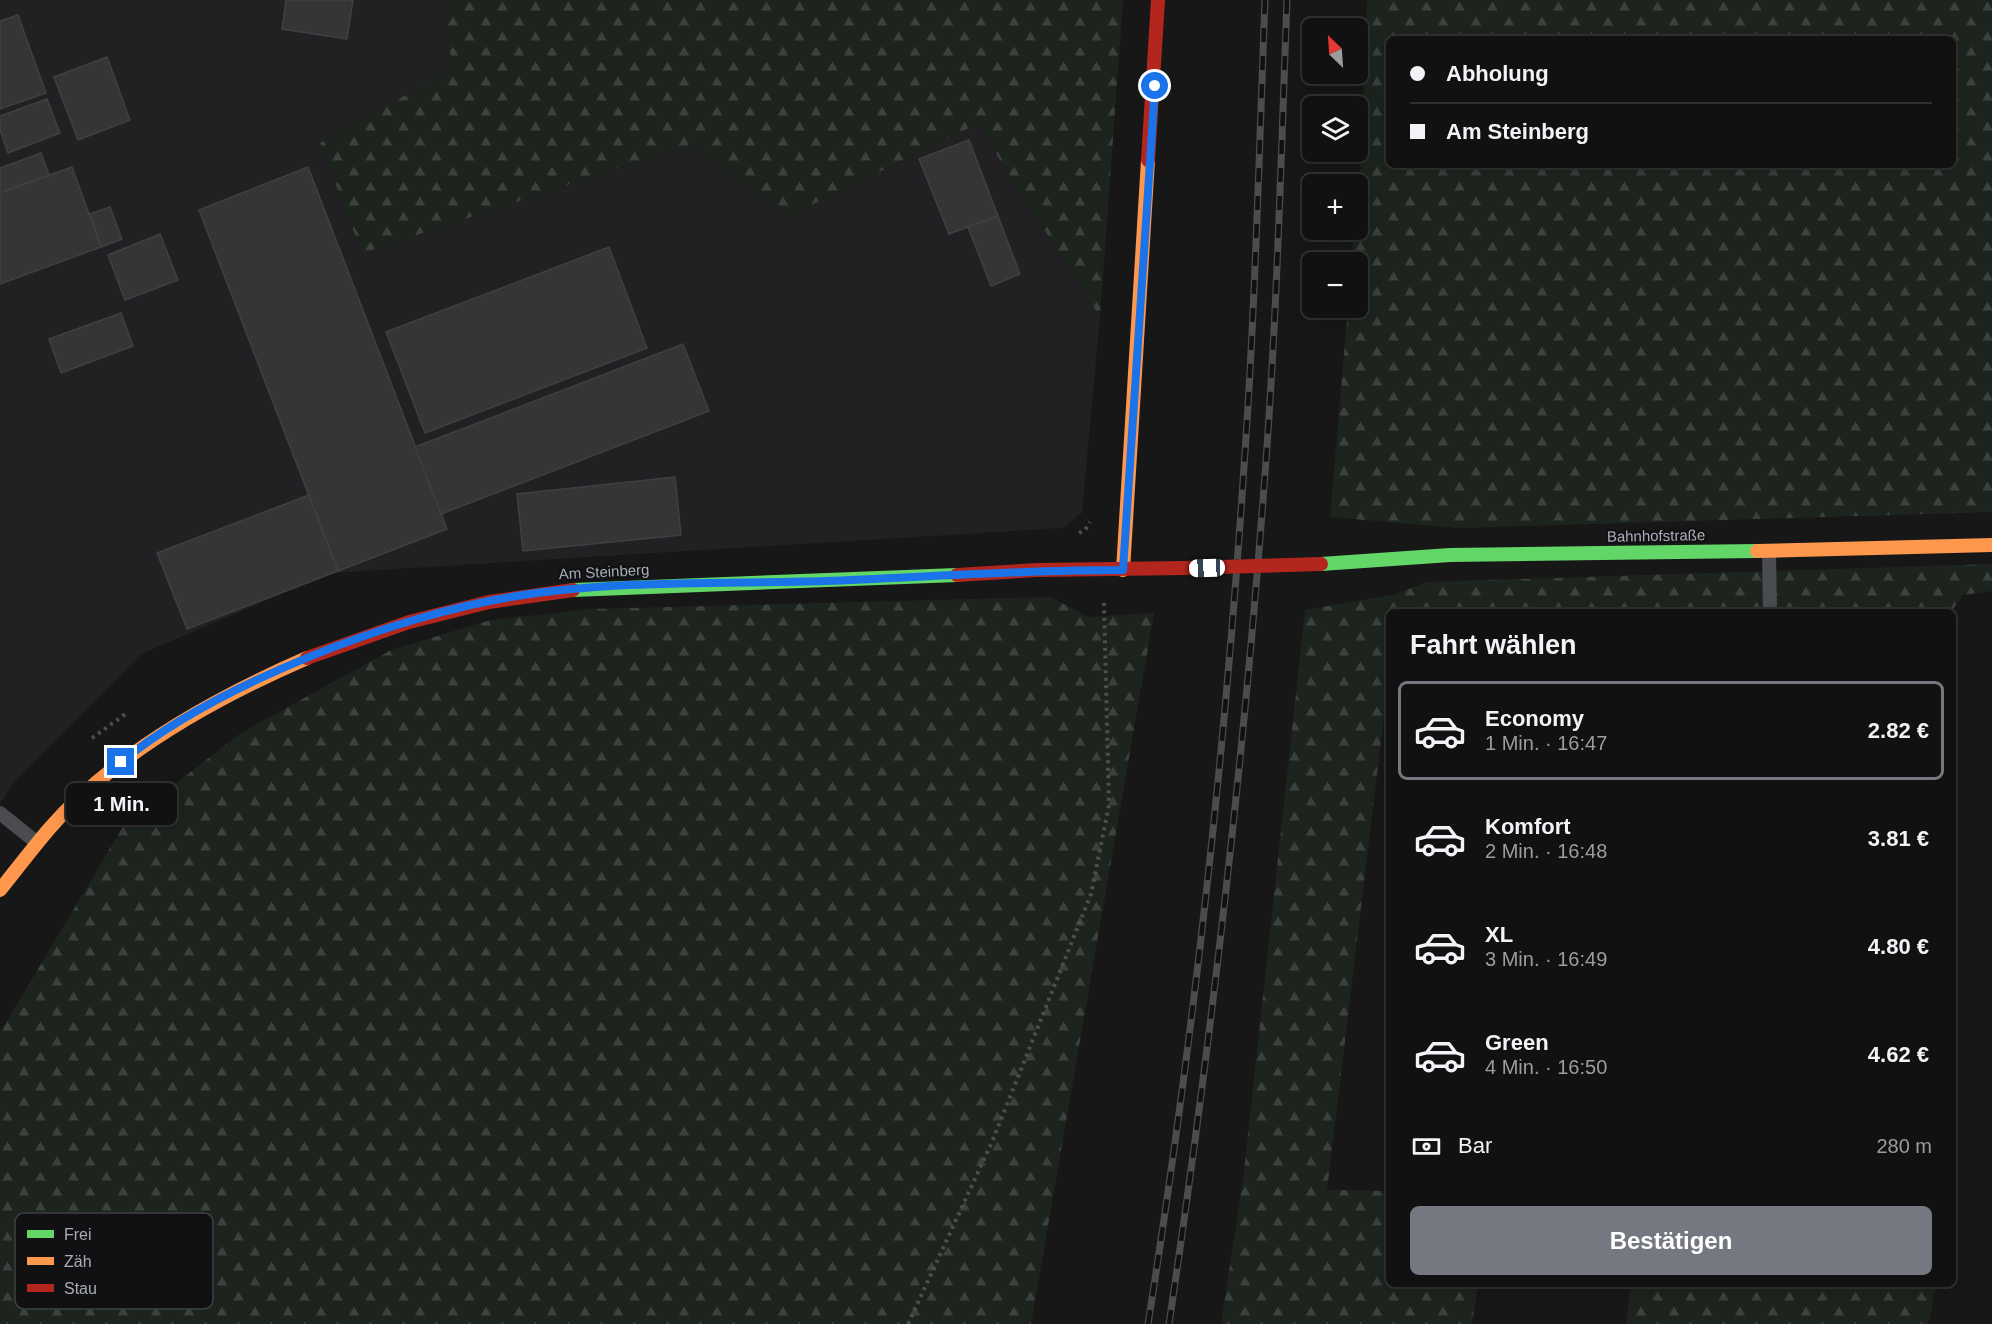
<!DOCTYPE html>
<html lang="de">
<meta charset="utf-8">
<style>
body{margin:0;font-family:Helvetica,sans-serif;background:#1e1f1f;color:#f1f3f6;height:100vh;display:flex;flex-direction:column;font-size:22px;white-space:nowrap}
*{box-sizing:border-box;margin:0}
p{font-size:20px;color:#9c9d9f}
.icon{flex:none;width:33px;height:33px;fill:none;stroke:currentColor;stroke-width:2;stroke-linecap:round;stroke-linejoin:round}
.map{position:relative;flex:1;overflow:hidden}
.side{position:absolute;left:1386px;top:609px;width:570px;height:678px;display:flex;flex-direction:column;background:#111;border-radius:9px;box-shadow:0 3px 15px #0003,0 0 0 2px #303131}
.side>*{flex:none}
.hud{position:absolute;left:1386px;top:36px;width:570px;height:132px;border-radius:9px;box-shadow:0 3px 15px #0003,0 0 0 2px #303131;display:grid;align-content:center;height:132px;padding:0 24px;background:#111}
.needle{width:39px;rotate:335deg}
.buttons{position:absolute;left:1302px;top:18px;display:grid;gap:12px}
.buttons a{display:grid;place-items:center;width:66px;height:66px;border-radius:9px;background:#111;box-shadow:0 3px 15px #0003,0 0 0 2px #303131;font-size:30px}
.end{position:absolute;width:27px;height:27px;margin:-14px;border:8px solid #1a73e8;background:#fff;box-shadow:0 0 0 3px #fff}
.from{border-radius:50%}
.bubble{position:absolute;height:42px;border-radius:9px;background:#111;box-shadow:0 3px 15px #0003,0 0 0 2px #303131;font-size:20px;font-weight:600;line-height:42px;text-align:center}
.car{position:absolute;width:18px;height:36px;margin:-18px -9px;border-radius:8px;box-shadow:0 0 4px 2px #0007;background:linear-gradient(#fff 24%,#345 0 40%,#fff 0 76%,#345 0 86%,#fff 0)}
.hud b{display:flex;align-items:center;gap:21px;height:57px;font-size:22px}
.hud b+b{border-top:2px solid #303131}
.hud i{width:15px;height:15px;background:#f1f3f6}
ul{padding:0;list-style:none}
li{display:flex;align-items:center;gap:18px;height:99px;margin:0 12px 9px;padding:0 12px;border:3px solid transparent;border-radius:9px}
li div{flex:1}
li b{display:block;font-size:22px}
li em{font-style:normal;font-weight:600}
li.on{border-color:#757880}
li>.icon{width:54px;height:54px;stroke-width:1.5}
h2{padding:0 24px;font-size:27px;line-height:72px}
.pay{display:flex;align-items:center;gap:15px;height:66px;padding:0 24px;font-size:22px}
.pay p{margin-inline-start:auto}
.cta{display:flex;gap:12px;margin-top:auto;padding:12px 24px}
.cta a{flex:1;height:69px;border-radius:9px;background:#757880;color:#fff;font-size:24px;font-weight:600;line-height:69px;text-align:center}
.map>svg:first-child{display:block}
</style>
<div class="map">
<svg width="1992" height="1324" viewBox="0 0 1992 1324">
<defs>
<pattern id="forest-firs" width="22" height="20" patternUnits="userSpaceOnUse" patternTransform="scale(1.5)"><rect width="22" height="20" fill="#1d241e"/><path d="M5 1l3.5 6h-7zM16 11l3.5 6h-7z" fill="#3b413d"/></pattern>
</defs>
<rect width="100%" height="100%" fill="#171717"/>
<polygon fill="#212123" points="0,0 444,0 452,69 320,143 362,253 691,144 789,216 977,124 1100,317 1082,513 1062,528 331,573 141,654 12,785 0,804"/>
<g fill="url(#forest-firs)" fill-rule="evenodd">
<polygon points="444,0 1123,0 1100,317 977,124 789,216 691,144 362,253 320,143 452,69"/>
<path d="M 1367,0 L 1992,0 L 1992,512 L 1459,528 L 1330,517 L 1348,308 L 1358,308 L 1358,262 L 1351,262 L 1354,230 L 1358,230 ZM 1389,39 L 1953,39 L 1953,165 L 1389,165 Z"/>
<polygon points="1992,564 1992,591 1963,595 1951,612 1389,612 1389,699 1386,700 1327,1190 1389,1191 1389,1284 1478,1284 1472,1324 1221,1324 1243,1180 1305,610 1396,594 1427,582"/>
<polygon points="1051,597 1088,617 1154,613 1031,1324 0,1324 0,1033 125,823 241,733 391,650 491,620 591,609"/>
<polygon points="1631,1284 1937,1284 1928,1324 1626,1324"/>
</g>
<g fill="#353536" stroke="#3f4043" stroke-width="1.5">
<polygon points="286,0 353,0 347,39 282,29"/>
<polygon points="18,15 46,93 0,109 0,21"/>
<polygon points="107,57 130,120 78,140 54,77"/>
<polygon points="47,99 60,133 8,153 0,130 0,116"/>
<polygon points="969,140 998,216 949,234 919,159"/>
<polygon points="41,153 49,175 0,193 0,168"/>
<polygon points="72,167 101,247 0,284 0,193"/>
<polygon points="308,167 447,529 338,571 199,210"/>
<polygon points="110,207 122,239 101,247 90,214"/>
<polygon points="998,216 1020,274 991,286 968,227"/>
<polygon points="160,234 178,280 125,300 108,255"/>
<polygon points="609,247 647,348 425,433 386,332"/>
<polygon points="121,313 133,346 61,373 49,339"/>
<polygon points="683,344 709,411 441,514 415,447"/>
<polygon points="675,477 681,535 523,551 517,494"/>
<polygon points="309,495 338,571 187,629 157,553"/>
</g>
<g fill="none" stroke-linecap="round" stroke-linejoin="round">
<g stroke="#4d4e52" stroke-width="4" stroke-dasharray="3 4.5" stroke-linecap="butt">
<polyline points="1079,533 1085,530 1090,522"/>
<polyline points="92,738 127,713"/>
<polyline points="908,1324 992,1142 1091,894 1109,805 1104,602"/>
</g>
<g stroke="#4b4c50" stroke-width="14">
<polyline points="1769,551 1770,612"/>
<polyline points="0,813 36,842"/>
</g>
<g stroke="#63d668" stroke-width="14">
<polyline points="1321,564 1450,555 1757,551"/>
<polyline points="573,590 957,575"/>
</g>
<g stroke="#ff974d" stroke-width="14">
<polyline points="1757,551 1992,545"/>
<polyline points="1123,570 1148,160"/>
<path d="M 0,890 C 16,870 32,849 49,829 C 115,753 215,698 307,658"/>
</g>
<g stroke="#b3261e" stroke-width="14">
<polyline points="1148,160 1158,0"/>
<polyline points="957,575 1037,570 1184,568"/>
<polyline points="307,658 409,622 489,602 573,590"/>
</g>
<defs>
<g id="rail">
<path d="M 1148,1324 C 1193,1041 1225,754 1244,467 C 1255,312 1259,156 1265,0"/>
<path d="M 1169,1324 C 1211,1042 1244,759 1265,474 C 1277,316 1281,158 1287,0"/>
</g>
</defs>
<use href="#rail" stroke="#4b4c4f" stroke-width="7"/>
<use href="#rail" stroke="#111113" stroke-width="4.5" stroke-dasharray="14" stroke-linecap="butt"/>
<polyline stroke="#b3261e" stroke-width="14" points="1184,568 1321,564"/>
</g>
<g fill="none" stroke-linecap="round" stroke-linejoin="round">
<path stroke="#1a73e8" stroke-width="8" d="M 121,762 C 217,684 395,615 517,596 C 616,580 725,584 825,581 C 924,577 1023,570 1123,570 L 1155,86"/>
</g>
<g text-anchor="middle" stroke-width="4.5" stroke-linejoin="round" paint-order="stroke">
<g font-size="15" fill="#a8adb8" stroke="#111113">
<text transform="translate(1656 536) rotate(-1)" y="5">Bahnhofstraße</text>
<text transform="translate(604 572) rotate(-3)" y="5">Am Steinberg</text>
</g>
</g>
<rect x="15" y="1213" width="198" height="96" rx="9" fill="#111113" stroke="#3e4045" stroke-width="1.5"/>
<rect x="27" y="1230" width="27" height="8" fill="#63d668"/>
<rect x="27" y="1257" width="27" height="8" fill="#ff974d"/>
<rect x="27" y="1284" width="27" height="8" fill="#b3261e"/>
<g font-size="16" fill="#a8adb8">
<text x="64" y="1240">Frei</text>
<text x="64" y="1267">Zäh</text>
<text x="64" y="1294">Stau</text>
</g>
</svg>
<div class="buttons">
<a><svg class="needle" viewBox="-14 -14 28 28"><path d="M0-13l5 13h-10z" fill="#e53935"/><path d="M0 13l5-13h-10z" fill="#9c9d9f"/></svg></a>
<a><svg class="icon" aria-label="layers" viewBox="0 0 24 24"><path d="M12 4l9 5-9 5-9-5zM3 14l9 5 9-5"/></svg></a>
<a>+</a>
<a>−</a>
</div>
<i class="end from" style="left:1155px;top:86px"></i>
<i class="end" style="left:121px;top:762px"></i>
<div class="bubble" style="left:66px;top:783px;width:111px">1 Min.</div>
<i class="car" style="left:1207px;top:568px;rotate:268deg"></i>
<div class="hud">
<b><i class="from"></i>Abholung</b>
<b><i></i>Am Steinberg</b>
</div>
<section class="side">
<h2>Fahrt wählen</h2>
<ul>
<li class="on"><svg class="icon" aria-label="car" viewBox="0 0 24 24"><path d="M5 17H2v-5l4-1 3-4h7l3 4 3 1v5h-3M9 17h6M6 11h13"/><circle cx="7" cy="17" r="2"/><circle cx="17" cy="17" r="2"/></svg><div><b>Economy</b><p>1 Min. · 16:47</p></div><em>2.82 €</em></li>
<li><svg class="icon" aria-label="car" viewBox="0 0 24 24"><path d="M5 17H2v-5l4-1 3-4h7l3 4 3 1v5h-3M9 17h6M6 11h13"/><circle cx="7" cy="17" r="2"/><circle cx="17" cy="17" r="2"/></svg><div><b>Komfort</b><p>2 Min. · 16:48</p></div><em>3.81 €</em></li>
<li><svg class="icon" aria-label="car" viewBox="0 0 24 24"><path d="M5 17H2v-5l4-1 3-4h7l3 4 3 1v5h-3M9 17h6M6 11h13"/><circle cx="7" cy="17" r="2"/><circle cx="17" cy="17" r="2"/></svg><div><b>XL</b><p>3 Min. · 16:49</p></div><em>4.80 €</em></li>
<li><svg class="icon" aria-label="car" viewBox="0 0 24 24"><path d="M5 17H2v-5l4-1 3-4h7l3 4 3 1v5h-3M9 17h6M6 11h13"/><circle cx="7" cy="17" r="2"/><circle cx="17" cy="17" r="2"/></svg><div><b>Green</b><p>4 Min. · 16:50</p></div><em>4.62 €</em></li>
</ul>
<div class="pay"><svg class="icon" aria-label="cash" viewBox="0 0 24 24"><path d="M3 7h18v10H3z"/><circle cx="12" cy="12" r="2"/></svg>Bar<p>280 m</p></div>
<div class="cta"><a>Bestätigen</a></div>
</section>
</div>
